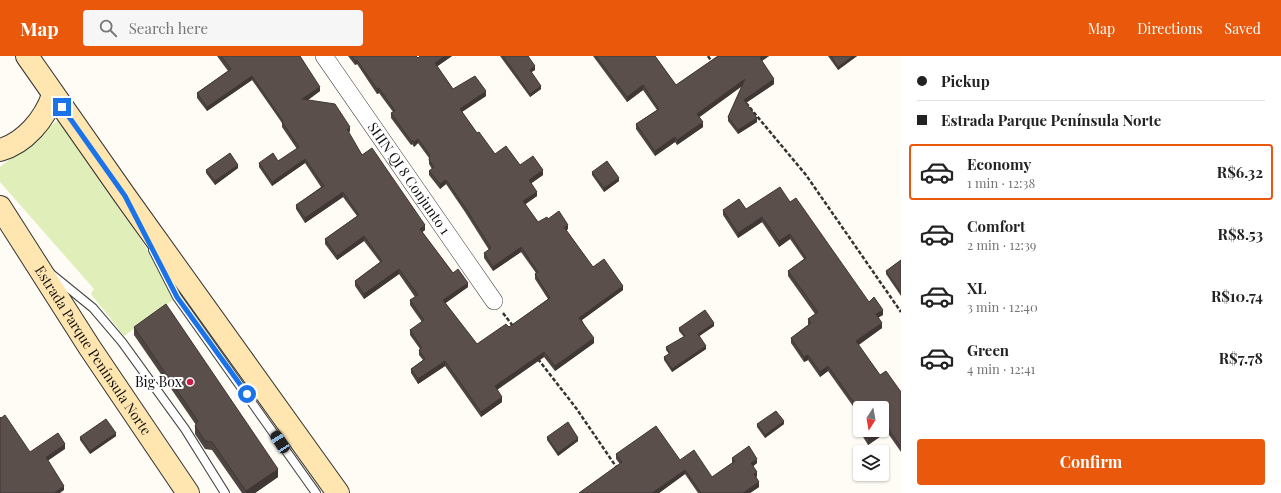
<!DOCTYPE html>
<meta charset="utf-8">
<style>
body{margin:0;font-family:"Playfair Display",serif;background:#f6f6f6;color:#222;height:100vh;display:flex;flex-direction:column;font-size:15px;white-space:nowrap}
*{box-sizing:border-box;margin:0}
p{font-size:13px;color:#767676}
.icon{flex:none;width:22px;height:22px;fill:none;stroke:currentColor;stroke-width:2;stroke-linecap:round;stroke-linejoin:round}
.map{position:relative;flex:1;overflow:hidden}
.panel{display:flex;flex-direction:column;background:#fff;width:380px}
.panel>*{flex:none}
.top-card{display:grid;align-content:center;height:88px;padding:0 16px;background:#fff}
.needle{width:26px;rotate:191deg}
.fabs{position:absolute;left:853px;top:345px;display:grid;gap:8px}
.fabs a{display:grid;place-items:center;width:36px;height:36px;border-radius:4px;background:#fff;box-shadow:0 1px 3px #0004;font-size:20px}
.end{position:absolute;width:18px;height:18px;margin:-9px;border:5px solid #1a73e8;background:#fff;box-shadow:0 0 0 2px #fff}
.from{border-radius:50%}
.car{position:absolute;width:12px;height:24px;margin:-12px -6px;border-radius:5px;box-shadow:0 0 3px 1px #0007;background:linear-gradient(#222 24%,#8ab4d8 0 40%,#222 0 76%,#8ab4d8 0 86%,#222 0)}
.top-card b{display:flex;align-items:center;gap:14px;height:38px;font-size:15px}
.top-card b+b{border-top:1px solid #e0e0e0}
.top-card i{width:10px;height:10px;background:#222}
ul{padding:0;list-style:none}
li{display:flex;align-items:center;gap:12px;height:56px;margin:0 8px 6px;padding:0 8px;border:2px solid transparent;border-radius:4px}
li div{flex:1}
li b{display:block;font-size:15px}
li em{font-style:normal;font-weight:700}
li.active{border-color:#ea580c}
li>.icon{width:36px;height:36px;stroke-width:1.5}
.button{display:flex;gap:8px;margin-top:auto;padding:8px 16px}
.button a{flex:1;height:46px;border-radius:4px;background:#ea580c;color:#fff;font-size:16px;font-weight:700;line-height:46px;text-align:center}
header{display:flex;align-items:center;gap:24px;box-sizing:border-box;height:56px;padding:0 20px;background:#ea580c;color:#fff}
header strong{font-size:19px}
nav{display:flex;gap:22px;margin-inline-start:auto;font-size:14px}
.search{width:280px;height:36px;background:#f6f6f6;display:flex;align-items:center;gap:10px;box-sizing:border-box;padding:0 14px;border-radius:4px;color:#767676;font-size:15px}
main{display:flex;flex:1;min-height:0}
.map>svg:first-child{display:block}
</style>
<header>
<strong>Map</strong>
<div class="search"><svg class="icon" aria-label="search" viewBox="0 0 24 24"><circle cx="10" cy="10" r="6"/><path d="M15 15l6 6"/></svg>Search here</div>
<nav><a>Map</a><a>Directions</a><a>Saved</a></nav>
</header>
<main>
<div class="map">
<svg width="901" height="437" viewBox="0 0 901 437">
<rect width="100%" height="100%" fill="#fffbf5"/>
<polygon fill="#e0eeb9" points="63,60 177,241 124,280 91,238 94,233 0,126 0,111"/>
<g fill="none" stroke-linecap="round" stroke-linejoin="round">
<defs>
<g id="service">
<polyline points="153,194 177,241 316,437"/>
<polyline points="50,217 93,252 122,286 185,373 225,437"/>
</g>
<g id="minor">
<path id="s1" d="M 324,0 L 494,245"/>
</g>
<g id="secondary">
<polyline points="27,0 125,140 338,437"/>
<path d="M 0,94 C 25,87 45,63 53,39"/>
<path id="s2" d="M 0,151 L 90,292 L 188,437"/>
</g>
</defs>
<use href="#service" stroke="#444" stroke-width="10"/>
<use href="#minor" stroke="#444" stroke-width="18"/>
<use href="#secondary" stroke="#333" stroke-width="24"/>
<g stroke="#333" stroke-width="2.5" stroke-dasharray="4 2" stroke-linecap="butt">
<polyline points="708,0 712,6"/>
<polyline points="746,47 806,119 901,256"/>
<polyline points="503,257 513,270"/>
<polyline points="538,303 576,352 617,412"/>
</g>
<use href="#service" stroke="#fff" stroke-width="8"/>
<use href="#minor" stroke="#fff" stroke-width="17"/>
<use href="#secondary" stroke="#ffe6b0" stroke-width="22"/>
</g>
<g fill="#4e4441">
<polygon points="217,0 300,0 320,35 308,44 350,75 348,77 362,99 425,174 422,176 453,217 468,231 445,247 477,288 509,271 548,243 535,223 535,218 536,217 521,196 493,215 484,202 484,197 489,194 465,156 446,128 440,133 429,119 429,115 432,113 429,108 429,102 418,87 414,91 412,88 411,89 391,62 391,57 393,56 379,37 377,38 357,8 355,9 348,0 416,0 418,2 420,0 452,0 437,10 453,33 486,40 462,56 477,77 495,98 543,119 531,127 537,140 525,148 538,166 548,163 568,173 566,174 593,211 623,234 582,264 594,287 555,315 544,301 497,334 502,346 481,361 445,310 418,328 411,317 411,313 423,304 419,299 419,294 420,293 410,279 410,274 422,266 410,249 410,244 415,241 399,218 364,243 355,230 355,225 380,206 364,185 337,204 325,188 325,183 357,160 343,141 305,167 296,153 296,149 321,131 305,107 272,130 259,111 259,107 278,105 297,93 282,71 282,67 252,24 207,55 197,42 197,37 228,15"/>
<polygon points="500,0 528,0 535,14 531,16 541,33 530,41"/>
<polygon points="593,0 655,0 676,29 717,1 717,0 769,0 762,5 774,28 746,47 757,66 738,78 728,65 728,61 742,30 699,61 703,71 677,89 675,86 655,100 636,73 636,68 657,54 643,34 627,46"/>
<polygon points="828,0 857,0 838,14"/>
<polygon points="238,112 215,129 206,117 206,114"/>
<polygon points="592,116 619,125 604,136 592,119"/>
<polygon points="790,146 869,246 883,259 878,261 882,272 858,289 880,319 901,336 901,396 887,376 868,389 860,376 860,370 860,374 882,374 860,352 860,360 828,315 820,321 808,304 804,306 791,287 791,282 808,269 808,263 815,258 788,220 788,215 804,203 790,183 779,191 762,166 738,182 723,159 723,154 746,153"/>
<polygon points="901,204 901,240 886,218 886,215"/>
<polygon points="714,270 699,280 706,293 672,316 664,304 664,301 669,298 666,294 666,291 684,281 679,275 679,272"/>
<polygon points="134,271 278,421 255,437 242,437 212,394 205,393 195,378 195,370 196,369 134,279"/>
<polygon points="757,368 784,368 765,382 757,371"/>
<polygon points="116,380 90,398 80,384 80,381"/>
<polygon points="547,381 578,385 558,400 547,384"/>
<polygon points="616,398 680,404 712,421 732,407 732,402 757,407 753,410 757,420 756,421 759,431 750,437 698,437 685,418 659,437 579,437 620,408 616,403"/>
</g>
<g fill="#403735">
<polygon points="445,0 452,0 435,12 435,7"/>
<polygon points="762,0 769,0 760,6 760,2"/>
<polygon points="853,0 857,0 838,14 838,11"/>
<polygon points="357,4 357,8 355,9 355,5"/>
<polygon points="535,10 535,14 530,17 530,14"/>
<polygon points="252,20 252,24 207,55 207,51"/>
<polygon points="745,23 745,28 697,63 697,58"/>
<polygon points="774,23 774,28 744,48 744,44"/>
<polygon points="643,29 643,34 627,46 627,41"/>
<polygon points="541,30 541,33 530,41 530,38"/>
<polygon points="320,31 320,35 302,48 302,43"/>
<polygon points="379,32 379,37 377,38 377,33"/>
<polygon points="486,35 486,40 460,57 460,53"/>
<polygon points="757,62 757,66 738,78 738,74"/>
<polygon points="703,66 703,71 677,89 677,84"/>
<polygon points="350,71 350,75 347,78 347,73"/>
<polygon points="675,81 675,86 655,100 655,95"/>
<polygon points="418,83 418,87 414,91 414,86"/>
<polygon points="412,84 412,88 411,89 411,85"/>
<polygon points="305,103 305,107 272,130 272,126"/>
<polygon points="238,109 238,112 215,129 215,125"/>
<polygon points="543,114 543,119 529,129 529,124"/>
<polygon points="619,122 619,125 604,136 604,132"/>
<polygon points="446,124 446,128 440,133 440,128"/>
<polygon points="343,136 343,141 305,167 305,162"/>
<polygon points="537,136 537,140 523,150 523,145"/>
<polygon points="762,161 762,166 738,182 738,177"/>
<polygon points="425,169 425,174 420,178 420,173"/>
<polygon points="568,169 568,173 564,176 564,171"/>
<polygon points="790,178 790,183 779,191 779,185"/>
<polygon points="364,180 364,185 337,204 337,200"/>
<polygon points="521,191 521,196 493,215 493,211"/>
<polygon points="399,213 399,218 364,243 364,238"/>
<polygon points="468,227 468,231 443,249 443,244"/>
<polygon points="623,230 623,234 579,266 579,262"/>
<polygon points="883,254 883,259 876,263 876,258"/>
<polygon points="714,267 714,270 698,281 698,278"/>
<polygon points="882,267 882,272 856,291 856,285"/>
<polygon points="594,282 594,287 555,315 555,310"/>
<polygon points="706,290 706,293 672,316 672,313"/>
<polygon points="544,296 544,301 495,335 495,330"/>
<polygon points="808,299 808,304 804,306 804,301"/>
<polygon points="445,305 445,310 418,328 418,323"/>
<polygon points="828,310 828,315 820,321 820,316"/>
<polygon points="502,341 502,346 481,361 481,356"/>
<polygon points="784,365 784,368 765,382 765,379"/>
<polygon points="887,371 887,376 868,389 868,383"/>
<polygon points="116,377 116,380 90,398 90,395"/>
<polygon points="578,382 578,385 558,400 558,397"/>
<polygon points="65,388 65,393 46,406 46,401"/>
<polygon points="757,403 757,407 751,412 751,407"/>
<polygon points="278,413 278,421 255,437 246,437 246,435"/>
<polygon points="685,414 685,418 659,437 652,437"/>
<polygon points="757,416 757,420 754,423 754,418"/>
<polygon points="759,426 759,431 750,437 743,437"/>
<polygon points="64,430 64,434 60,437 55,437 55,436"/>
</g>
<g fill="#5b4f4c" stroke="#403735">
<polygon points="221,0 300,0 320,31 302,43 335,48 350,71 347,73 362,99 372,92 425,169 420,173 453,217 458,213 468,227 443,244 477,288 506,268 509,271 550,242 535,218 538,216 521,191 493,211 484,197 491,192 465,151 446,124 440,128 429,115 434,111 429,104 430,99 418,83 414,86 412,84 411,85 391,57 395,55 379,32 377,33 357,4 355,5 352,0 416,0 418,2 420,0 445,0 435,7 453,33 475,20 486,35 460,53 477,77 479,76 495,98 506,90 520,109 533,100 543,114 529,124 537,136 523,145 538,166 547,161 548,163 559,155 568,169 564,171 593,211 604,203 623,230 579,262 594,282 555,310 544,296 495,330 502,341 481,356 445,305 418,323 411,313 425,303 419,294 422,292 410,274 424,264 410,244 418,239 399,213 364,238 355,225 382,205 364,180 337,200 325,183 359,159 343,136 305,162 296,149 324,130 305,103 272,126 259,107 273,97 278,105 299,91 282,66 283,65 252,20 207,51 197,37 231,13"/>
<polygon points="503,0 528,0 535,10 530,14 541,30 530,38"/>
<polygon points="596,0 655,0 676,29 718,0 762,0 760,2 774,23 744,44 757,62 738,74 728,61 745,23 697,58 703,66 677,84 675,81 655,95 636,68 659,53 643,29 627,41"/>
<polygon points="831,0 853,0 838,11"/>
<polygon points="230,97 238,109 215,125 206,114"/>
<polygon points="607,105 619,122 604,132 592,116"/>
<polygon points="780,131 790,146 796,142 869,246 874,241 883,254 876,258 882,267 856,285 880,319 886,315 901,336 901,391 887,371 868,383 862,374 882,374 882,352 860,352 860,355 828,310 820,316 808,299 804,301 791,282 811,267 808,263 818,256 788,215 806,202 790,178 779,185 762,161 738,177 723,154 739,143 746,153"/>
<polygon points="901,204 901,237 886,215"/>
<polygon points="166,248 278,413 246,435 212,386 205,385 195,370 198,365 134,271"/>
<polygon points="705,254 714,267 698,278 706,290 672,313 664,301 670,297 666,291 685,280 679,272"/>
<polygon points="776,355 784,365 765,379 757,368"/>
<polygon points="5,359 30,396 58,377 65,388 46,401 64,430 55,436 56,437 0,437 0,361 1,362"/>
<polygon points="106,363 116,377 90,395 80,381"/>
<polygon points="568,366 578,382 558,397 547,381"/>
<polygon points="656,370 680,404 694,394 712,421 735,405 732,402 749,390 757,403 751,407 757,416 754,418 759,426 743,437 701,437 685,414 652,437 579,437 622,406 616,398"/>
</g>
<g fill="none" stroke-linecap="round" stroke-linejoin="round">
<polyline stroke="#1a73e8" stroke-width="5" points="62,51 125,140 177,241 247,338"/>
</g>
<circle fill="#cf1b49" stroke="#fff" stroke-width="1.5" cx="190" cy="326" r="4"/>
<g text-anchor="middle" stroke-width="4" stroke-linejoin="round" paint-order="stroke">
<g font-size="14" fill="#111" stroke="#fff">
<text dy="5" stroke="none"><textPath href="#s1" startOffset="149">SHIN QI 8 Conjunto 1</textPath></text>
<text dy="5" stroke="none"><textPath href="#s2" startOffset="171">Estrada Parque Península Norte</textPath></text>
</g>
<g font-size="14" fill="#111" stroke="#fff" text-anchor="end">
<text x="182" y="331">Big Box</text>
</g>
</g>
</svg>
<div class="fabs">
<a><svg class="needle" viewBox="-14 -14 28 28"><path d="M0-13l5 13h-10z" fill="#e53935"/><path d="M0 13l5-13h-10z" fill="#767676"/></svg></a>
<a><svg class="icon" aria-label="layers" viewBox="0 0 24 24"><path d="M12 4l9 5-9 5-9-5zM3 14l9 5 9-5"/></svg></a>
</div>
<i class="end from" style="left:247px;top:338px"></i>
<i class="end" style="left:62px;top:51px"></i>
<i class="car" style="left:280px;top:386px;rotate:327deg"></i>
</div>
<section class="panel">
<div class="top-card">
<b><i class="from"></i>Pickup</b>
<b><i></i>Estrada Parque Península Norte</b>
</div>
<ul>
<li class="active"><svg class="icon" aria-label="car" viewBox="0 0 24 24"><path d="M5 17H2v-5l4-1 3-4h7l3 4 3 1v5h-3M9 17h6M6 11h13"/><circle cx="7" cy="17" r="2"/><circle cx="17" cy="17" r="2"/></svg><div><b>Economy</b><p>1 min · 12:38</p></div><em>R$6.32</em></li>
<li><svg class="icon" aria-label="car" viewBox="0 0 24 24"><path d="M5 17H2v-5l4-1 3-4h7l3 4 3 1v5h-3M9 17h6M6 11h13"/><circle cx="7" cy="17" r="2"/><circle cx="17" cy="17" r="2"/></svg><div><b>Comfort</b><p>2 min · 12:39</p></div><em>R$8.53</em></li>
<li><svg class="icon" aria-label="car" viewBox="0 0 24 24"><path d="M5 17H2v-5l4-1 3-4h7l3 4 3 1v5h-3M9 17h6M6 11h13"/><circle cx="7" cy="17" r="2"/><circle cx="17" cy="17" r="2"/></svg><div><b>XL</b><p>3 min · 12:40</p></div><em>R$10.74</em></li>
<li><svg class="icon" aria-label="car" viewBox="0 0 24 24"><path d="M5 17H2v-5l4-1 3-4h7l3 4 3 1v5h-3M9 17h6M6 11h13"/><circle cx="7" cy="17" r="2"/><circle cx="17" cy="17" r="2"/></svg><div><b>Green</b><p>4 min · 12:41</p></div><em>R$7.78</em></li>
</ul>
<div class="button"><a>Confirm</a></div>
</section>
</main>
